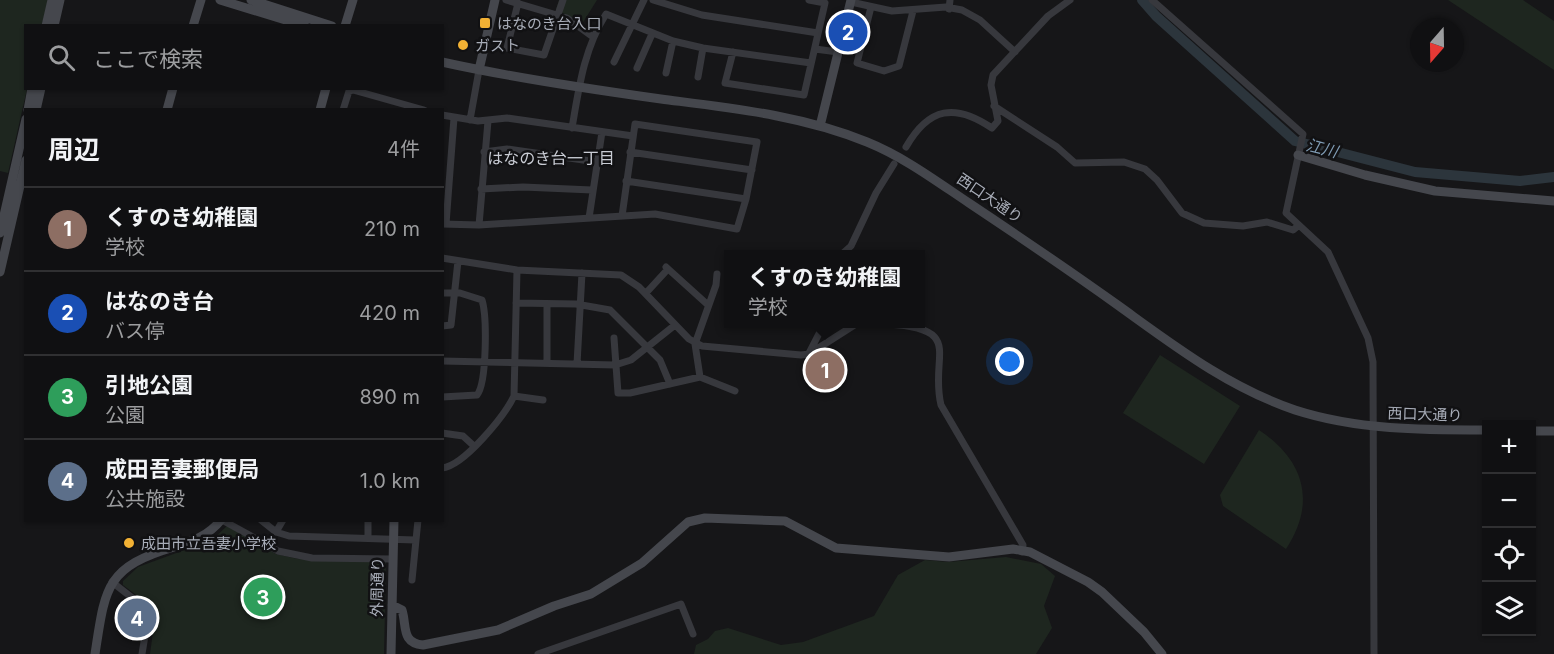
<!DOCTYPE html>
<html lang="ja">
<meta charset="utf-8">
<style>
:root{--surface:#101012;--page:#19191b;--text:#f1f3f6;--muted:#9c9d9f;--line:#303032;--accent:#7c3aed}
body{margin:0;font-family:Inter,"Noto Sans JP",sans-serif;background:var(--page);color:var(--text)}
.controls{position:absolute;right:18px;bottom:18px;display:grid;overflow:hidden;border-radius:0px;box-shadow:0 2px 4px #0004}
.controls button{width:54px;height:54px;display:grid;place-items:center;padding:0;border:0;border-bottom:2px solid var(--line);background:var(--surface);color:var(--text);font:30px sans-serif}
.compass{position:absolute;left:1410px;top:18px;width:54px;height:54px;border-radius:50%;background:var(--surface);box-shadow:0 2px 4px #0004;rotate:200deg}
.you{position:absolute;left:1010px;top:362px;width:21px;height:21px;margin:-15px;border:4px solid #fff;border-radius:50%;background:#1a73e8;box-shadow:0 0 0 9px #1a73e833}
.badge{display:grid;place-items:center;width:39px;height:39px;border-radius:50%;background:var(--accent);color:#fff;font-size:20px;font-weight:700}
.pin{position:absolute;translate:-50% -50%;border:3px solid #fff;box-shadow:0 2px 6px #0006}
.popup{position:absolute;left:724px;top:250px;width:201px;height:78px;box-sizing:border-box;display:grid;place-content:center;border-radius:0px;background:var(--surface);filter:drop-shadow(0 2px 4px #0005);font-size:20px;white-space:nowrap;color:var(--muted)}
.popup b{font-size:22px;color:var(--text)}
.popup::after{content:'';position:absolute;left:50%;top:100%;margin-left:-12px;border:12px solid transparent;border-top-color:var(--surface)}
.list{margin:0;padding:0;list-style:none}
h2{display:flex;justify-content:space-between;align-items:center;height:78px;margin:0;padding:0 24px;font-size:26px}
h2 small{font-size:20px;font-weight:400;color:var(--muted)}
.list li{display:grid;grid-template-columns:39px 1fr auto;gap:18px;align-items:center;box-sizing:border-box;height:84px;padding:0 24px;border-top:2px solid var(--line)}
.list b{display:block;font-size:22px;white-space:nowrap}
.list p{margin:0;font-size:20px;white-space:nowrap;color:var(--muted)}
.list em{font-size:20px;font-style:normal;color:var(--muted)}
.icon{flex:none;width:33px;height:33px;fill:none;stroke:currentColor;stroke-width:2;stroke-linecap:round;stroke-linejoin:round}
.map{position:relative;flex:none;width:1554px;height:654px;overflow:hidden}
.search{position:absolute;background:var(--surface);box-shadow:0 2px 4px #0004;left:24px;top:24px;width:420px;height:66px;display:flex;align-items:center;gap:15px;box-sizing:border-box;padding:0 21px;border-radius:0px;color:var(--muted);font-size:22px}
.panel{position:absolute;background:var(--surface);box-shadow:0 2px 4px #0004;left:24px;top:108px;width:420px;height:414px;border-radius:0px}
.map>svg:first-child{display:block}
.green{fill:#1e261f}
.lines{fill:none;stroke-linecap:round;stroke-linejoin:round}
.river{stroke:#2c353c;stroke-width:10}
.street{stroke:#37383d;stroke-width:7}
.secondary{stroke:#45474d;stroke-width:9}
.poi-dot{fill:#f2b134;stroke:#111113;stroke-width:2}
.labels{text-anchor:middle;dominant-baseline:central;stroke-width:5;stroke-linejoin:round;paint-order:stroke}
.poi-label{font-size:15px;fill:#a8adb8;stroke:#111113;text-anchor:start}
.street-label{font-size:15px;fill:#a8adb8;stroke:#111113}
.water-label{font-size:16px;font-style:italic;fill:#7f9bb3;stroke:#111113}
.neighbourhood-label{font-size:16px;fill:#c9ccd4;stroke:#111113}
</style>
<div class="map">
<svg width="1554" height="654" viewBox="0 0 1554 654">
<rect width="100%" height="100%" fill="#161618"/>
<path class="green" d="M0,0h48l-6,25 -16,1 1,63 -19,84 -8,-2z
M559,0h38l-15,24 -26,-15z
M1448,0h75l31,21v49z
M1160,355l80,51 -36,58 -81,-51z
M1259,430c45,30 58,72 27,119l-63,-43 -3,-11z
M227,526l49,28 22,5 88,2 -2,93h-234l6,-44 -33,-25v-4l15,-14 74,-27z
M1006,557l35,7 14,12 -11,30 8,22 -16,26h-342l2,-9 12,-6 7,-8 13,-3 53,17 22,-3 71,-26 24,-41 27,-15 23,2z"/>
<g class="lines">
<path class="river" d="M1142,0l14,16 139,125 120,31 105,9 34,-4"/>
<path class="street" d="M506,0l61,18 26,19
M653,0l49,15 116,18
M1152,0l151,134 -17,79 42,39 40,86 5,24 1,292
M851,2l41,9 54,-4 16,3 18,10 35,32
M518,3l-11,45 37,7 19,-55
M871,7l-14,56 27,8 15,-5 14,-55
M949,9l1,-9
M815,49l23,3
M733,52l-8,31 79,12 21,-92 -16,-3
M614,62l30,-62
M637,68l15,-34
M666,73l7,-32
M698,77l5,-29
M994,106l63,41 18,16 49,-1 21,7 12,11 25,33 22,10 39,3 24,-4 26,8 5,-4
M343,110l6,-19 4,-1 71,20
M442,115l36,6 29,-3 126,18
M470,120l9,-50
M572,128c7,-41 12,-79 34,-114l67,27 30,7 108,15
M906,147c23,-40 49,-44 86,-19l6,-7 -7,-36 2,-10 55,-59 22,-16
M484,152l23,-3 90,13
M630,152l122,18
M626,181l120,18
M481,189l42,-2 69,3
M589,218l13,-86
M442,224l37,1 176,-11 82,15 9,-30 11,-57 -122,-18 -13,92
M446,224l8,-106
M479,225l9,-104
M842,254l9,-8 25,-53 18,-29
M442,258l75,12 104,5 18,12 50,52 13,7 99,9 8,-1 47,-30
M666,267l42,38
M442,293h18l22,7c5,16 5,83 -5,95l-35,2
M646,293l22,-24
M516,303l60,1 34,6 50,50 10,24
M547,304v59
M888,324c78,5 41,31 53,81l82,140 -1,7
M442,326l9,-1 7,-64
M614,338l4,55h12l70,-16 35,14
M809,353l15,-29
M442,361l173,4 16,-5 44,-35
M577,364l5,-91
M700,377l-5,-33 21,-59 1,-11
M514,396l29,4
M442,433l21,3 11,10
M442,468c22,-2 63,-53 72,-72l3,-126
M222,520l56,31 34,7 81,1
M261,520l15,12 13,4 126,4
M276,532l7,-12
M368,537v-17
M412,580l6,-60
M112,582l37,29 -7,43
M538,654l143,-50 12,30"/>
<path class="secondary" d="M220,0l85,26
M251,0l81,26
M46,26l6,-26
M54,26l6,-26
M193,26l8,-26
M345,26l8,-26
M442,62c72,16 147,27 219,37 70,9 140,16 206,43 37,15 69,39 102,61 51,34 101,68 150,103 57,41 109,81 176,104 62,20 127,20 191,20
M479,70l16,-70
M28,110l4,-22
M36,110l5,-22
M167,110l6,-22
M320,110l6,-22
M820,126l31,-126
M1298,155l67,20 70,16 119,10
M0,233l26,-114
M0,272l26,-112
M1532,431h22
M392,605l10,5c5,16 -1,33 21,35l75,-15 56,-24 37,-12 51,-31 46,-41 17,-4 80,3 51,27 113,9 64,-8 17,3 58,30 14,10 42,40 18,22
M95,654c10,-65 10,-87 79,-107 19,-6 34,-11 47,-27
M391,654l3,-134"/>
</g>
<g class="poi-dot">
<rect x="479" y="17" width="12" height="12" rx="3"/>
<circle cx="463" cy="45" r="6"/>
<circle cx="129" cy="543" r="6"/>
</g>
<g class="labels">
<g class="poi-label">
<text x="497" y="23">はなのき台入口</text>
<text x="475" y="45">ガスト</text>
<text x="141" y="543">成田市立吾妻小学校</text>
</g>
<g class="street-label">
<text transform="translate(990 198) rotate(34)">西口大通り</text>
<text transform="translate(1425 414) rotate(2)">西口大通り</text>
<text transform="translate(377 587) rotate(-89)">外周通り</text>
</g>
<g class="water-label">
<text transform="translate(1322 148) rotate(14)">江川</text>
</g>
<g class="neighbourhood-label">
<text x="551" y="158">はなのき台一丁目</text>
</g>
</g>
</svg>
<div class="controls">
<button>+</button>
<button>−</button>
<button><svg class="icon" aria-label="locate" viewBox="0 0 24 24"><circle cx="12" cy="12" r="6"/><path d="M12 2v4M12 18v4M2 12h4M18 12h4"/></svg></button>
<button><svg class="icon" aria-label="layers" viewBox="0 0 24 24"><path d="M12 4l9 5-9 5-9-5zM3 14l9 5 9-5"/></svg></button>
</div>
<svg class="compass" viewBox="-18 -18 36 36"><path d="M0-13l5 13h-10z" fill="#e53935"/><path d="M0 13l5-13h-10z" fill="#9c9d9f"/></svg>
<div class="you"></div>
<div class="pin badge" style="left:825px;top:370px;background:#8d6e63">1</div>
<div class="popup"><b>くすのき幼稚園</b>学校</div>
<div class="pin badge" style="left:848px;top:32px;background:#1a4fb4">2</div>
<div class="pin badge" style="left:263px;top:597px;background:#2e9e5b">3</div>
<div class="pin badge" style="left:137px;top:618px;background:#5c6f8a">4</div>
<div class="search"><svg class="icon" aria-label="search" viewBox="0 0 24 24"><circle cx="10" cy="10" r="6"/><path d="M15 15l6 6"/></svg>ここで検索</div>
<section class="panel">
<h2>周辺<small>4件</small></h2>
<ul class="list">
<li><span class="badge" style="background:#8d6e63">1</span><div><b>くすのき幼稚園</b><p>学校</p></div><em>210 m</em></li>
<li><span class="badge" style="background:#1a4fb4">2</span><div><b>はなのき台</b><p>バス停</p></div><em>420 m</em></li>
<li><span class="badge" style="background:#2e9e5b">3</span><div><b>引地公園</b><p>公園</p></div><em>890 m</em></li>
<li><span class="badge" style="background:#5c6f8a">4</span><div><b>成田吾妻郵便局</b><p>公共施設</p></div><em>1.0 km</em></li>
</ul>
</section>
</div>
